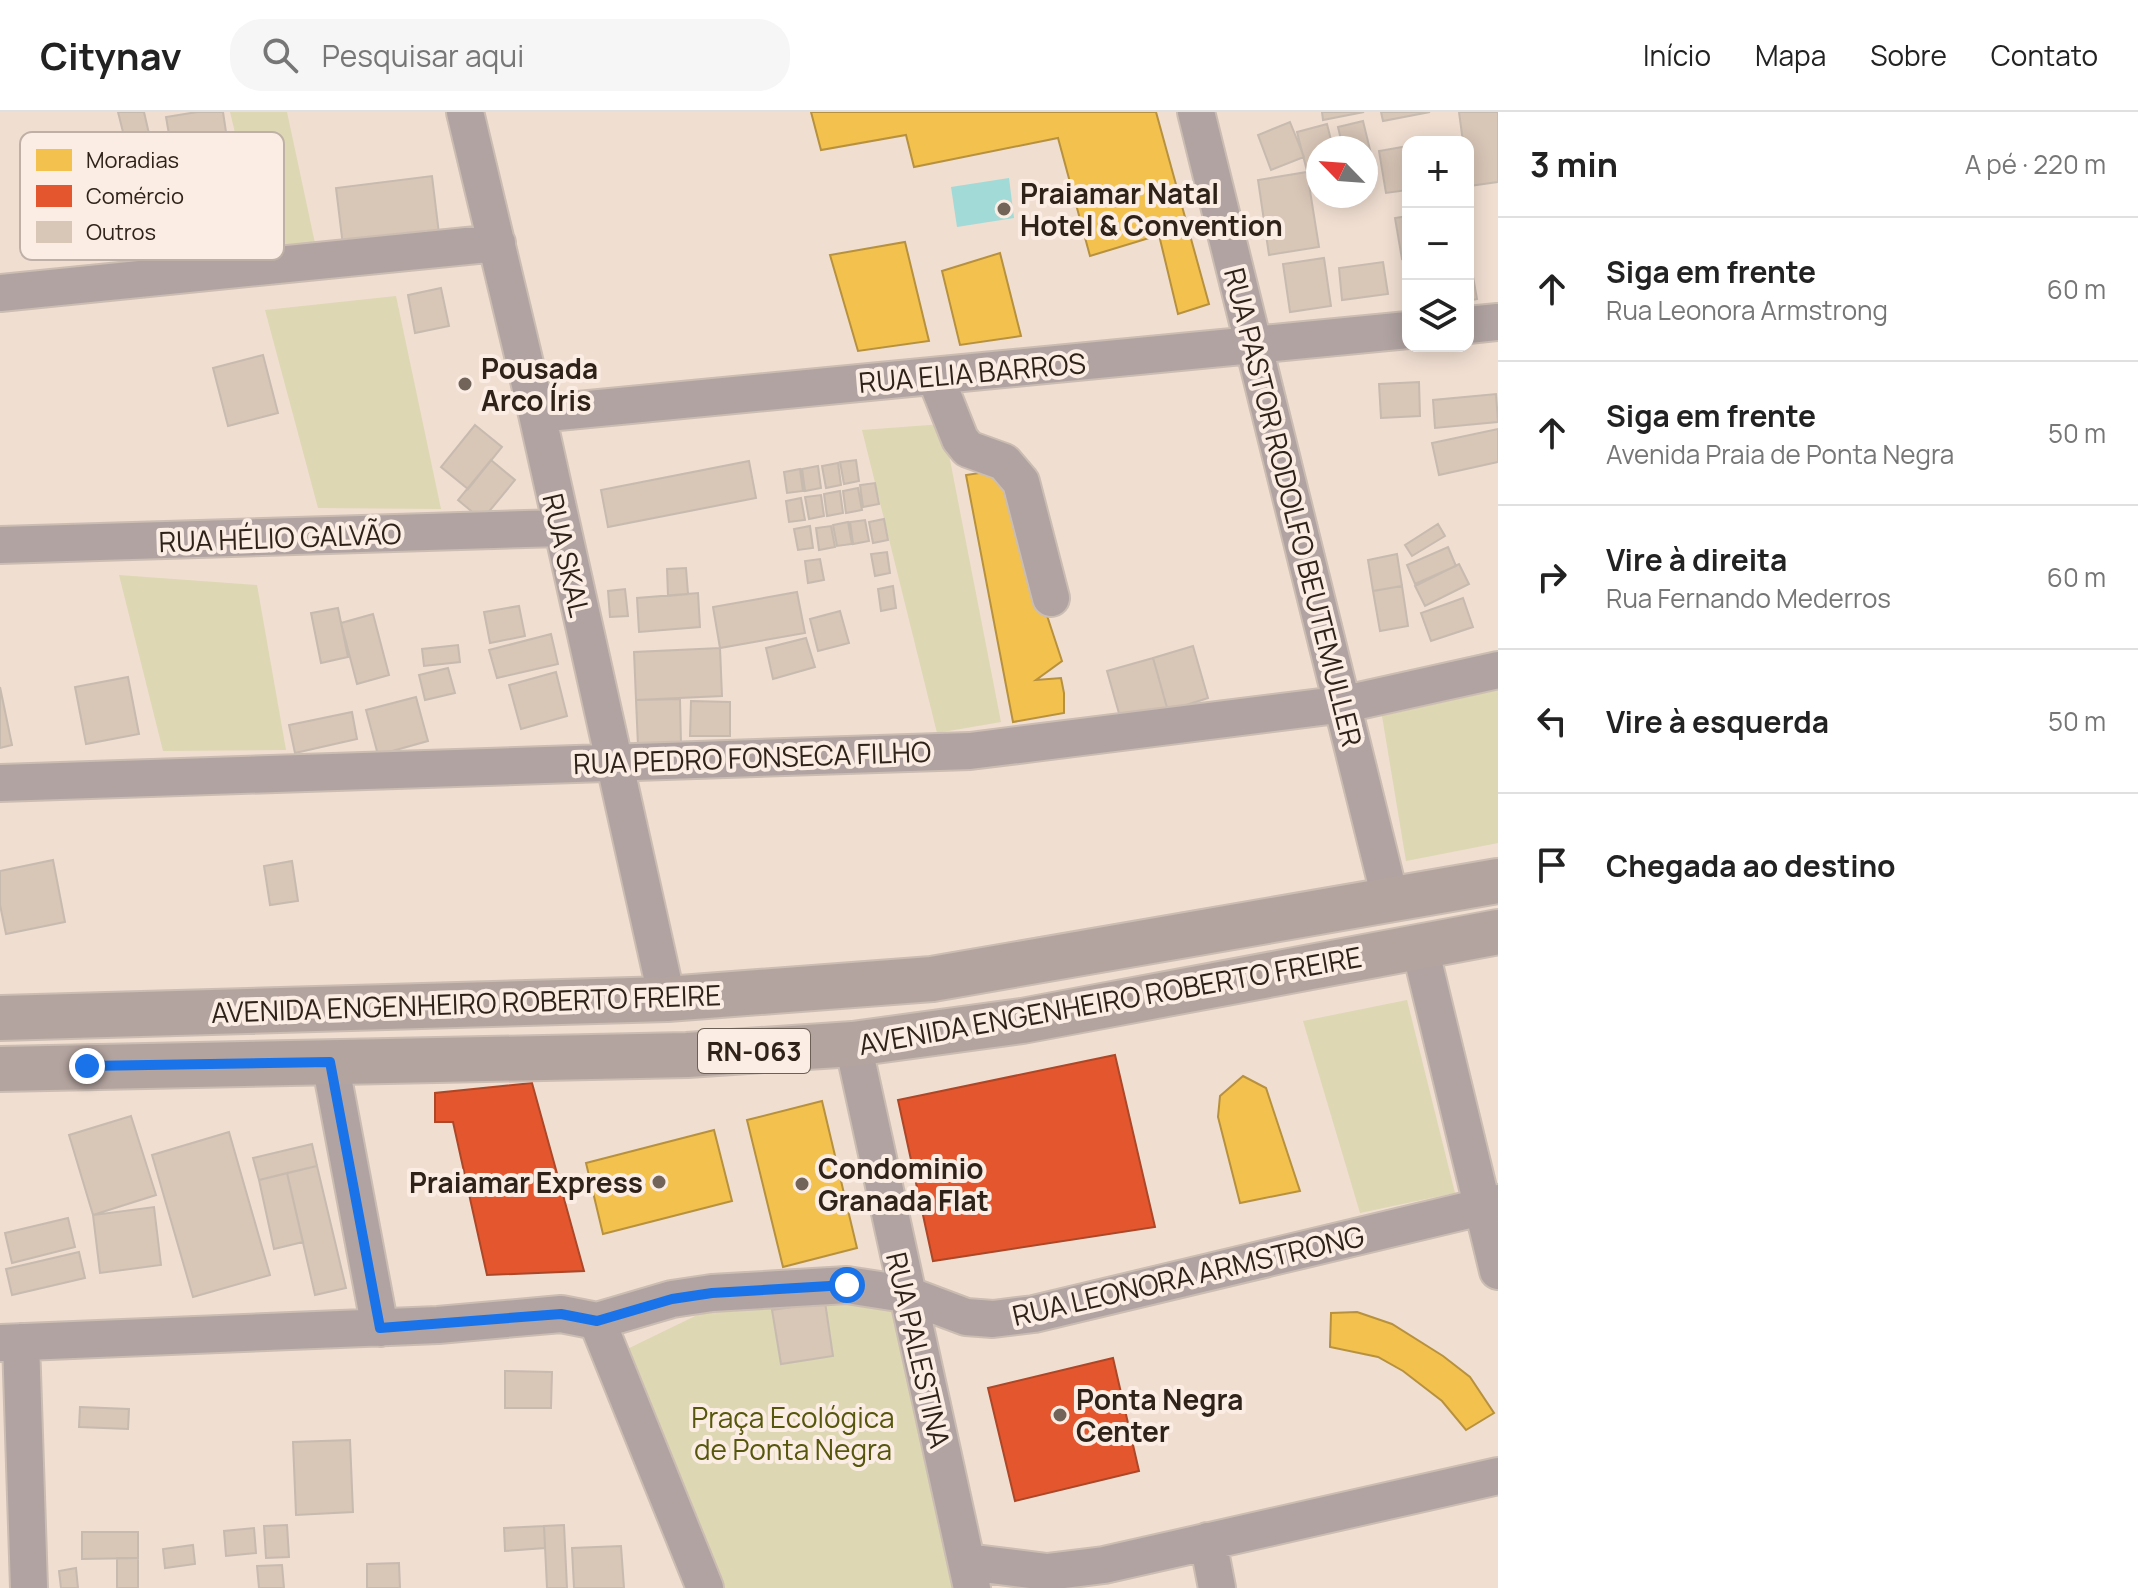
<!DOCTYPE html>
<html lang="pt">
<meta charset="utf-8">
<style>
:root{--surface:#fff;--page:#f6f6f6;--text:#222;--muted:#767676;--line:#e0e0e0}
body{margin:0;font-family:Manrope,sans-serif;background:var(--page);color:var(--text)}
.controls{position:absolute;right:24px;top:24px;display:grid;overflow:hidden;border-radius:16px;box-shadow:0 4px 20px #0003}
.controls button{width:72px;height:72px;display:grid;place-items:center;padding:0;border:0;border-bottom:2px solid var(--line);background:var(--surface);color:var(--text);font:40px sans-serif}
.compass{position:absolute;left:1306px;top:24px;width:72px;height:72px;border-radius:50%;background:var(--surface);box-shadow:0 4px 20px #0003;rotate:295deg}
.stop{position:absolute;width:24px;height:24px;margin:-18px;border:6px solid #1a73e8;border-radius:50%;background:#fff}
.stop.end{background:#1a73e8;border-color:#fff;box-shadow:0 2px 8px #0008}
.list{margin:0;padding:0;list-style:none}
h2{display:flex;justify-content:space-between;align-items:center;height:104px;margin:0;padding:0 32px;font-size:34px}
h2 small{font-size:26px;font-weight:400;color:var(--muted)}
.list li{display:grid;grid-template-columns:52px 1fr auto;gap:24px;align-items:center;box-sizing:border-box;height:144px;padding:0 32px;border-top:2px solid var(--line)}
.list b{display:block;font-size:30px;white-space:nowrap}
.list p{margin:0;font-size:26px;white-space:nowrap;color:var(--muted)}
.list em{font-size:26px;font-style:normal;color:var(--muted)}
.icon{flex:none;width:44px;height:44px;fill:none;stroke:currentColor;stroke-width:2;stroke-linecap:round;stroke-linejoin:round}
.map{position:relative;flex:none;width:1498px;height:1476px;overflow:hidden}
header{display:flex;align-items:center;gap:48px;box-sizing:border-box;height:112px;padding:0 40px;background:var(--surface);border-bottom:2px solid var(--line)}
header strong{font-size:38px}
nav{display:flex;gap:44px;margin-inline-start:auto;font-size:28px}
.search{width:560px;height:72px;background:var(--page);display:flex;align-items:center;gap:20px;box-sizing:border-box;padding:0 28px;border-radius:32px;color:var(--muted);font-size:30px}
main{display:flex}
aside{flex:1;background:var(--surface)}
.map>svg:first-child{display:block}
.green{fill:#ddd7b3}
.water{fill:#a2dad7}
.homes{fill:#f2c14e;stroke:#b7913e;stroke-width:2}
.shops{fill:#e4572e;stroke:#ad4728;stroke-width:2}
.building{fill:#d8c6b7;stroke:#c7baaf;stroke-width:2}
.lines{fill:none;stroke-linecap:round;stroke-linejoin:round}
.minor-casing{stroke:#cbbdb2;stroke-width:40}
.major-casing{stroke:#cbbdb2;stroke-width:48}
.minor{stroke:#b0a3a1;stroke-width:36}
.major{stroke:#b4a49f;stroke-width:44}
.route{stroke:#1a73e8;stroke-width:10}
.poi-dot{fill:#726459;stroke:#fbede4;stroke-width:3}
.labels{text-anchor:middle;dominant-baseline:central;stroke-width:8;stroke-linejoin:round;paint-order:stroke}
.shield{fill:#fbede4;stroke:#6c5f56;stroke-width:2}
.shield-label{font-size:26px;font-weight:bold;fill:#2e2219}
.poi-label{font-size:28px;font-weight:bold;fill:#2e2219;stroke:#fbede4;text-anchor:start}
.street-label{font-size:28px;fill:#2e2219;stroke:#fbede4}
.park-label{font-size:28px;fill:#56570c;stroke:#fbede4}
.key{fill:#fbede4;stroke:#beb0a7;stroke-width:2}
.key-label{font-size:22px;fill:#2e2219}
</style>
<header>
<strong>Citynav</strong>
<div class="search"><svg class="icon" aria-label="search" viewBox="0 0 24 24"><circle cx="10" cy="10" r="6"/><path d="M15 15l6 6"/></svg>Pesquisar aqui</div>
<nav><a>Início</a><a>Mapa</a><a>Sobre</a><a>Contato</a></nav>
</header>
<main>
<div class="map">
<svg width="1498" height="1476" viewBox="0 0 1498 1476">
<rect width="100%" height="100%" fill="#f0ded1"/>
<path class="green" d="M230,0h57l29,136 -52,5z
M396,184l45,213 -123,-1 -53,-198z
M943,312l58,298 -64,11 -75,-303z
M119,463l138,10 29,165 -123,1z
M1498,578v153l-92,18 -24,-145z
M1407,888l48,193 -95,20 -57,-192z
M890,1186l75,290h-242l-104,-235 105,-51z"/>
<path class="water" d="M1009,66l5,40 -57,9 -6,-40z"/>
<path class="homes" d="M811,0h345l53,192 -31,10 -19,-79 -69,21 -32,-118 -144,29 -8,-32 -85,15z
M905,130l24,99 -71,10 -28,-96z
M1000,141l21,83 -61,9 -18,-74z
M999,358l63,191 -26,19 25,-2 3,15v20l-51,9 -47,-247z
M1243,964l23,12 34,103 -60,12 -22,-86 2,-21z
M822,989l35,147 -74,19 -36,-147z
M714,1018l18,71 -129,33 -17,-71z
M1357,1200l35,12 51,32 27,21 24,36 -28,17 -24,-29 -39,-30 -25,-14 -48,-10 1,-34z"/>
<path class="shops" d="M1115,943l40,172 -222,34 -35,-161z
M532,971l52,188 -97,4 -34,-153h-18v-29z
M1113,1246l26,113 -124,30 -27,-113z"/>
<path class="building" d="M118,0h26l6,26 -24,6z
M197,0h26l3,20 -56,8 -4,-23z
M1322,0h42l-41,8z
M1381,0h49l-47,9z
M1459,0h39v70l-29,4 -1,-44h-5z
M1363,9l10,41 -7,2v-16h-23l-5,-21z
M1290,10l14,35 -33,13 -13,-35z
M1327,12l6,24h-15v20l-11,3 -10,-39z
M1408,34v44l-22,3 -7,-42z
M1307,60l12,75 -50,8 -11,-75z
M432,64l7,58 -96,12 -7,-58z
M1408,104v42l-6,1 -7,-41z
M1468,136l9,51 -9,2z
M1324,146l7,48 -41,6 -7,-48z
M1383,150l5,32 -46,6 -3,-32z
M441,176l8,38 -34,7 -7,-38z
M263,243l15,58 -50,13 -15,-58z
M1419,270l1,34 -39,2 -2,-34z
M1496,282l2,28 -63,6 -2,-28z
M475,313l27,22 -34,42 -27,-22z
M1498,317v33l-59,13 -7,-32z
M491,348l24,20 -33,40 -24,-20z
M856,348l3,21 -15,3 -4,-22z
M749,349l7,37 -148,29 -7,-37z
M838,351l3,22 -15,3 -4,-22z
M818,354l3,22 -16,3 -3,-22z
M800,357l3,22 -16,2 -3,-21z
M875,371l4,21 -16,3 -3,-22z
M858,376l4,22 -16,3 -3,-22z
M840,379l3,22 -16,3 -3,-22z
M821,383l3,21 -15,3 -4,-22z
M801,386l4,22 -16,2 -3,-21z
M884,407l4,21 -15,3 -4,-21z
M865,408l4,21 -16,3 -3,-22z
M848,410l4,22 -15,2 -4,-21z
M1438,412l7,12 -33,20 -7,-11z
M810,414l3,22 -15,2 -4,-21z
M831,414l4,21 -16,3 -3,-22z
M1448,435l8,19 -41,18 -8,-19z
M887,440l3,21 -15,3 -4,-22z
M1397,442l5,32 -29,5 -5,-31z
M820,447l4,21 -16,3 -3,-22z
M1459,452l10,20 -44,22 -10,-20z
M686,456l2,26 -20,2 -1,-27z
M893,474l3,22 -15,3 -3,-22z
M1402,474l6,40 -28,5 -7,-40z
M625,477l3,27 -18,1 -2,-26z
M797,480l8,41 -85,15 -7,-41z
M698,481l2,34 -61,5 -2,-34z
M1463,486l10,29 -42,14 -10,-28z
M519,494l6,30 -35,7 -6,-31z
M338,496l10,49 -27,6 -10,-50z
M840,499l9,32 -31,8 -8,-32z
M373,502l16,61 -32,9 -16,-61z
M551,522l7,30 -61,14 -8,-28z
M806,526l9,29 -42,12 -7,-31z
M458,533l2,17 -36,4 -2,-17z
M1193,534l15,52 -40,13 -15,-53z
M720,536l2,48 -86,4 -2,-48z
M1153,546l15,53 -46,13 -15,-53z
M448,556l7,25 -30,7 -6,-25z
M556,560l11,44 -46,13 -12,-44z
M128,565l11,57 -53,10 -11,-57z
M0,575l12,58 -12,3z
M416,585l12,44 -50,14 -12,-45z
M680,587l1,45 -43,2 -2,-46z
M691,589l39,1v34h-40z
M352,600l5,27 -62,14 -6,-28z
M53,748l12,62 -59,12 -6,-29v-34z
M292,749l6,40 -28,4 -6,-39z
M131,1004l25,79 -63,20 -24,-80z
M229,1020l41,143 -77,22 -41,-142z
M312,1032l5,22 -58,14 -6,-22z
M317,1054l29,122 -31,7 -28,-122z
M287,1061l16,69 -29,7 -15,-69z
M154,1095l7,58 -61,8 -7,-58z
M68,1106l7,29 -63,16 -7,-30z
M79,1140l6,26 -73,17 -6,-26z
M825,1190l8,54 -52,8 -9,-54z
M505,1259l47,1 -1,36h-46z
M80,1295l49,2 -1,20 -49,-2z
M350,1328l3,72 -57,3 -3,-73z
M287,1413l2,32 -23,1 -2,-32z
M564,1413l3,63h-20l-3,-62z
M544,1414l1,22 -40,3 -1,-23z
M254,1416l2,25 -30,3 -2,-25z
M82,1420h56v26l-56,1z
M193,1433l2,19 -30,4 -2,-19z
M621,1434l3,42h-50l-2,-40z
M117,1446h21v30h-21z
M399,1451l1,25h-33v-24z
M282,1453l2,23h-25l-2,-22z
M76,1456l2,20h-17l-2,-17z"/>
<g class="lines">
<g class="minor-casing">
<path id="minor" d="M465,0l72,302 130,585
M1196,0l195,790
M0,181l497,-50
M1468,213l30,-3
M935,264l25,63 8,10 36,13 17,20 30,116
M537,302l871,-84
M0,433l560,-17
M0,671l970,-32 375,-47 153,-34
M1420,836l78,323
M853,932l119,544
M330,950l50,266
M597,1209l75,-22 40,-6 135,-8 58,9 61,23 27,2 41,-5 464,-111
M597,1209l108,267
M21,1230l8,246
M0,1231l438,-18 123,-11 36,7
M1208,1429l9,47
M967,1450l80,10 57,-7 394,-89"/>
</g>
<g class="major-casing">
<path id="major" d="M0,906l667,-19 265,-20 566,-98
M0,957l687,-14 166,-11 169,-23 476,-89"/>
</g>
<use href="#minor" class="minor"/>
<use href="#major" class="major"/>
</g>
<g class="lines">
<path class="route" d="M87,954l243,-4 50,266 181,-14 36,7 75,-22 40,-6 135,-8"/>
</g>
<g class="poi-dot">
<circle cx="1004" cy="97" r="8"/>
<circle cx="465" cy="272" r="8"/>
<circle cx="659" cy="1070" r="8"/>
<circle cx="802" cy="1072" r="8"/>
<circle cx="1060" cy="1303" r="8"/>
</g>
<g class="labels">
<rect class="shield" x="698" y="917" width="112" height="44" rx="6"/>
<g class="shield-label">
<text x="754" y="939">RN-063</text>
</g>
<g class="poi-label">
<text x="1020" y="81">Praiamar Natal<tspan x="1020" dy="32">Hotel &amp; Convention</tspan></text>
<text x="481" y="256">Pousada<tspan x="481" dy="32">Arco Íris</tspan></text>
<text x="818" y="1056">Condominio<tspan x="818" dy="32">Granada Flat</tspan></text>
<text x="643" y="1070" text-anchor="end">Praiamar Express</text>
<text x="1076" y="1287">Ponta Negra<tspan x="1076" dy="32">Center</tspan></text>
</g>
<g class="street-label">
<text transform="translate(972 260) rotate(-5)">RUA ELIA BARROS</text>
<text transform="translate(1294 395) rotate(76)">RUA PASTOR RODOLFO BEUTEMULLER</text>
<text transform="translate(280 425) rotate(-2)">RUA HÉLIO GALVÃO</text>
<text transform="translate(567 443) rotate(77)">RUA SKAL</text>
<text transform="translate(752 645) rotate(-2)">RUA PEDRO FONSECA FILHO</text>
<text transform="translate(1110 888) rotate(-10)">AVENIDA ENGENHEIRO ROBERTO FREIRE</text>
<text transform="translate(466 891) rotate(-2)">AVENIDA ENGENHEIRO ROBERTO FREIRE</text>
<text transform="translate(1188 1163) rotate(-13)">RUA LEONORA ARMSTRONG</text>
<text transform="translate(919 1238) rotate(77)">RUA PALESTINA</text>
</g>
<g class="park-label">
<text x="793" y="1305">Praça Ecológica<tspan x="793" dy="32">de Ponta Negra</tspan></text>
</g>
</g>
<rect x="20" y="20" width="264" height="128" rx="12" class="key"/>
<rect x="36" y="37" width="36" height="22" fill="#f2c14e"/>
<rect x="36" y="73" width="36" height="22" fill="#e4572e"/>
<rect x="36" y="109" width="36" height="22" fill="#d8c6b7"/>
<g class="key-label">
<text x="86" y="56">Moradias</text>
<text x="86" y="92">Comércio</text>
<text x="86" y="128">Outros</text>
</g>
</svg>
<div class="controls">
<button>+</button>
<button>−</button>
<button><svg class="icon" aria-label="layers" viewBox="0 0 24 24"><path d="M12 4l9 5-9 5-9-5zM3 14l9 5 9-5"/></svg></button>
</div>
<svg class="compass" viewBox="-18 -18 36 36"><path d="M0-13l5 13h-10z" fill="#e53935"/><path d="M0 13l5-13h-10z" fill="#767676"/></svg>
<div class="stop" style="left:847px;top:1173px"></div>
<div class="stop end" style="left:87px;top:954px"></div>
</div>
<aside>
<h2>3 min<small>A pé · 220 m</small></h2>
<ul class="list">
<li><svg class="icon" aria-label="ahead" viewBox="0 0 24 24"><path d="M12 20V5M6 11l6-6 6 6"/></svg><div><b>Siga em frente</b><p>Rua Leonora Armstrong</p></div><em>60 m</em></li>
<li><svg class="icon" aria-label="ahead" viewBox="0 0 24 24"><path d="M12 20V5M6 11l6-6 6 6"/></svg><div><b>Siga em frente</b><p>Avenida Praia de Ponta Negra</p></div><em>50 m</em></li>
<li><svg class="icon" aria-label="right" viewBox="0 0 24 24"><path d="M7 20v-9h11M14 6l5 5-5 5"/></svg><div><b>Vire à direita</b><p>Rua Fernando Mederros</p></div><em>60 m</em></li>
<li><svg class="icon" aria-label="left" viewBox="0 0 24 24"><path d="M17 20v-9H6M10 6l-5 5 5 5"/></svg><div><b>Vire à esquerda</b></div><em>50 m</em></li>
<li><svg class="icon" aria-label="arrive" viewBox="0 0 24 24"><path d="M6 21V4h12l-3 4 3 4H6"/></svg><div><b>Chegada ao destino</b></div></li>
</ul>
</aside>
</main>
